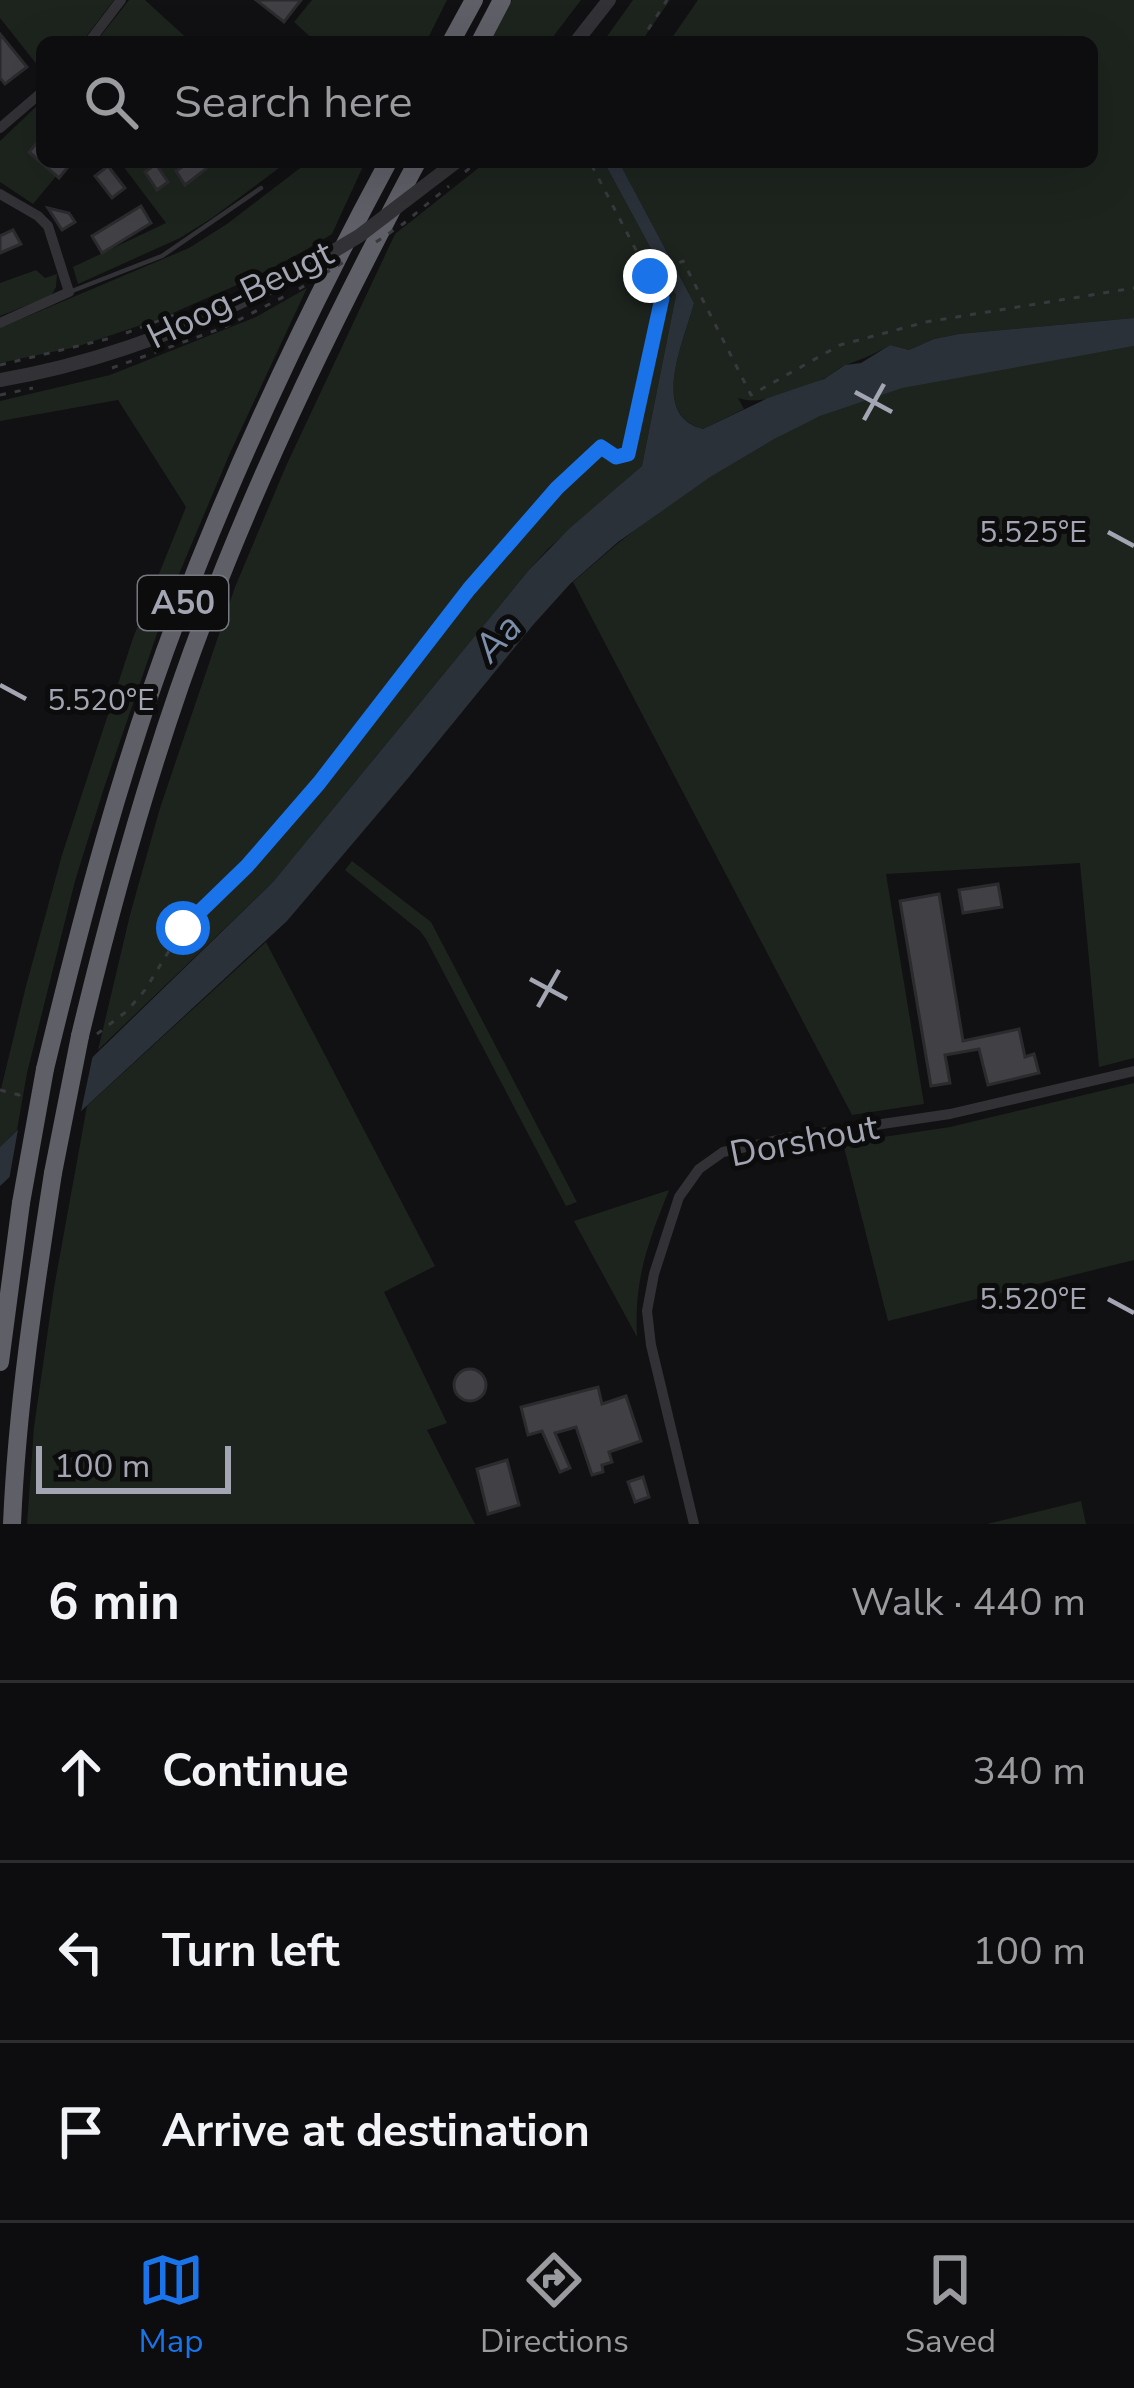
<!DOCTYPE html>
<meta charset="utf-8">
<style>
:root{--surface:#0d0c0e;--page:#161517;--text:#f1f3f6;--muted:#9a9b9e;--line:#2d2c2e;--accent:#1a73e8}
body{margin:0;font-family:"Nunito Sans",sans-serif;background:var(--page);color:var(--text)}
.scale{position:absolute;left:36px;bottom:30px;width:195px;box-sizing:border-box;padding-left:12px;border:6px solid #a3a6b2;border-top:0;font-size:33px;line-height:42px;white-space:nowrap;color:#a3a6b2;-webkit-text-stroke:9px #0c0c0d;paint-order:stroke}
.stop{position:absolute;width:36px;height:36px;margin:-27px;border:9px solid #1a73e8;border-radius:50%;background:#fff}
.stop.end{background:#1a73e8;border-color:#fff;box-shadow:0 3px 12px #0008}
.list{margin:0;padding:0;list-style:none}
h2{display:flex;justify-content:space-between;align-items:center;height:156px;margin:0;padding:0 48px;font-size:51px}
h2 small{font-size:39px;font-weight:400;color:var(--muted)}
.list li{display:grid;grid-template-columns:78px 1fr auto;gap:36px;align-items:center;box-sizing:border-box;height:180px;padding:0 48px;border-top:3px solid var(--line)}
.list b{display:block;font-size:45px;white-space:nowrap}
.list em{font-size:39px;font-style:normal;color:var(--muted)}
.icon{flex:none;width:66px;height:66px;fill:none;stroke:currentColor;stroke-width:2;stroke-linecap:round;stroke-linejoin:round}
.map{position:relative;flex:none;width:1134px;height:1524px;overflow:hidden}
.search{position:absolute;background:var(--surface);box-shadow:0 12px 48px #0002;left:36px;right:36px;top:36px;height:132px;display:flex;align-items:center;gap:30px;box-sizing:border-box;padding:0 42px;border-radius:18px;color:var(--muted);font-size:45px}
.sheet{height:696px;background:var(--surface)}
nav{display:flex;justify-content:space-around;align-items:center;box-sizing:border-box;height:168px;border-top:3px solid var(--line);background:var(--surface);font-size:33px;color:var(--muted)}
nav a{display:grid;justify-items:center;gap:6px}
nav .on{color:var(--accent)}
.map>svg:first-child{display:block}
.green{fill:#1d241e}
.water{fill:#2b3139}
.pier{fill:#111012}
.building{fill:#404045;stroke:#2b2b2e;stroke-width:3}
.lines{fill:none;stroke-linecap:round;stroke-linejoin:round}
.path{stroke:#38393d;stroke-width:3;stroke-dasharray:6 9;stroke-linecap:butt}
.service{stroke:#323236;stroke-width:4.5}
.minor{stroke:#323236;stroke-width:10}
.tertiary{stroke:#323236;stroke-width:14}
.motorway{stroke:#5e5f67;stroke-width:18}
.path-bridge{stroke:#38393d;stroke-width:3;stroke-dasharray:6 9;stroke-linecap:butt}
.tertiary-bridge{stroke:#323236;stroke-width:14}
.motorway-bridge{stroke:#5e5f67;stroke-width:18}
.route{stroke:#1a73e8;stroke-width:15}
.ticks{fill:none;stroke:#a3a6b2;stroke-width:4.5}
.labels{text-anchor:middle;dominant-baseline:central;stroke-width:10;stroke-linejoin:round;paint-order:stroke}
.shield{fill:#0c0c0d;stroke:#767880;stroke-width:3}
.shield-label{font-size:33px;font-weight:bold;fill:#a3a6b2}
.street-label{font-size:36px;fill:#a3a6b2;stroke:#0c0c0d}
.water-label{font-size:39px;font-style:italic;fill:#7b8fab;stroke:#0c0c0d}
.ticks-label{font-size:30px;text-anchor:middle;fill:#a3a6b2;stroke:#0c0c0d;stroke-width:10;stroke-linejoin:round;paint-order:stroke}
</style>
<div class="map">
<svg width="1134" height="1524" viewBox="0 0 1134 1524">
<rect width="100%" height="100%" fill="#111012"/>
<path class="green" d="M0,0h114l-32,42h-40v29l-42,-53z
M129,0h16l46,42h-95z
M312,0h135l-21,42h-110l-22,-20z
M512,0h69l-32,42h-59z
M633,0h37l-29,42h-38z
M698,0h436v318l-175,16 -25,5 -25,11 -19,-5c-15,9 -28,14 -44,20 -8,3 -16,11 -25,15 -22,9 -60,27 -83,18l6,11 -41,20c-55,-15 -18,-90 -9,-126l-75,-141h473v-120h-423z
M42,101v61h26l-35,42 -33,-22v-41z
M120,162h167l-75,56 -32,20 -102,46 -5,-17 93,-44z
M308,162h57l-33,72 -28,17 -51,27 -94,41 -83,28 -76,16v-35l189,-80 38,-24z
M486,162h118l72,133 -34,171 -94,83 -19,21 -256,312 -175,168 32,-135 30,-107 75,-221 51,-121 109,-232z
M36,270l9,8 12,-4 -1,13 -5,9 -51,20v-33z
M307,288l-77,165 -59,140 -67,195 -29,93 -48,192 -10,57 -17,17v-54l26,-107 36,-131 71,-217 53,-131 -68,-107 -118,21v-20l110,-26 146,-58z
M1134,346v712l-35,9 -19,-204 -194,11 38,230 -72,11 -279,-533c94,-84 204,-161 327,-194 76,-20 156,-28 234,-42z
M352,861l79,61 146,280 -11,4 -140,-267 -6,-8 -75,-61z
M266,942l169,324 -51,26 63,131 -20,7 48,94h-448l7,-97 20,-139 33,-182z
M1134,1083v177l-246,61 -45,-178 107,-16z
M669,1190c-21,53 -35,88 -32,147l-63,-116z
M1081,1501l5,23h-99z"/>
<path class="water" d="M604,162h15l75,141c-9,36 -46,112 9,126l65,-31 56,-19 21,-14 16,-2 29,-18 19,5 25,-11 25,-5 175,-16v28l-232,42 -82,28 -46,23 -64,38 -92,65 -48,42 -37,41 -124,152 -122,144 -287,265v-39l273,-265 256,-312 40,-41 73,-63 34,-171z"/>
<path class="pier" d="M95,1045l-16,76 -71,65 12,-68z"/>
<path class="building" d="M256,0h45l-17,22z
M0,34l27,33 -22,17 -5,-6z
M42,137v25h30l-13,16 -30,-26z
M189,162h12l5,7 -21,16 -9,-14z
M156,164l12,18 -11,8 -12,-18z
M108,166l17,22 -13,10 -17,-22z
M141,206l10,17 -49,30 -10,-17z
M48,208l21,5 6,9 -13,8z
M13,230l8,14 -21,9v-17z
M998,884l4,23 -39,6 -4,-23z
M939,894l24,147 56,-12 6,28 9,-3 5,19 -51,12 -9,-36 -34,6 5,28 -19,3 -31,-185z
M454 1385a16 16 0 1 1 32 0a16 16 0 1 1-32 0Z
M598,1387l4,17 24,-8 15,45 -32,11 3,10 -10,3 1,7 -11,3 -16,-48 -21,6 15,35 -10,4 -18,-41 -14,4 -7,-28z
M507,1460l12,45 -31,9 -11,-45z
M643,1477l6,20 -14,5 -7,-20z"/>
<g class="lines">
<path class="path" d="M640,42l27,-42
M652,275l31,-14 68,134 89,-50 86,-23 208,-34
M126,333l53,-20
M0,365l111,-27
M112,368l113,-41 66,-34
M0,395l33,-7
M97,1034l30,-23 18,-21 38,-62 64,-63 71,-82 151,-194 88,-102 44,-40 15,10 12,-3 33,-156 -71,-136
M0,1090l19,5 4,-3"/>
<path class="service" d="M72,291l90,-35 99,-68"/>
<path class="minor" d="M89,42l32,-42
M0,128l42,-36
M0,194l38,22 10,10 21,66 -69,31
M694,1524l-43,-179 -4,-34 7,-37 25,-77 20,-28 24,-17 64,-14 163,-24 184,-43"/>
<path class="tertiary" d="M576,42l33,-42
M0,380c101,-17 194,-53 285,-100"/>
<path class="motorway" d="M451,42l23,-42
M480,42l22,-42
M80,1036c34,-142 73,-283 125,-419 59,-156 134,-308 212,-455
M45,1069c37,-153 77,-306 133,-453 59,-156 131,-307 210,-454
M0,1362l21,-159
M12,1524c5,-118 23,-235 41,-351"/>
<path class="path-bridge" d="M465,172l12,-10
M376,242l27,-18 46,-38
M299,289l48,-29"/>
<path class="tertiary-bridge" d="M285,280l74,-44 97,-74"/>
<path class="motorway-bridge" d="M53,1173l27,-137
M21,1203l24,-134"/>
</g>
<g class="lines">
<path class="route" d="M183,928l64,-62 72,-83 150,-194 88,-101 44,-41 15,10 12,-3 34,-156 -12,-22"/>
</g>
<path class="ticks" d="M855,392l37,20M864,420l20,-36M1108,532l26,14M0,685l26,14M530,979l37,20M538,1007l21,-37M1108,1299l26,14"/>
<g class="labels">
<rect class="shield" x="138" y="576" width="90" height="54" rx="9"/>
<g class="shield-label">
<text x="183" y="603">A50</text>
</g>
<g class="street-label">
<text transform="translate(240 295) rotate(-26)">Hoog-Beugt</text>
<text transform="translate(804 1141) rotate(-11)">Dorshout</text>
</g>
<g class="water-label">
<text transform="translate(498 638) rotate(-48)">Aa</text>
</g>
</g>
<g class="ticks-label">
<text x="1033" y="542">5.525°E</text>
<text x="101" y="710">5.520°E</text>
<text x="1033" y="1309">5.520°E</text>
</g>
</svg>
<div class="scale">100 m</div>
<div class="stop" style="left:183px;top:928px"></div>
<div class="stop end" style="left:650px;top:276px"></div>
<div class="search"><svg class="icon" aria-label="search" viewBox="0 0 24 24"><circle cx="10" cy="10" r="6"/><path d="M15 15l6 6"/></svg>Search here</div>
</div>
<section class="sheet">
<h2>6 min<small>Walk · 440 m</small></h2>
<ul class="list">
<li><svg class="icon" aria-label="ahead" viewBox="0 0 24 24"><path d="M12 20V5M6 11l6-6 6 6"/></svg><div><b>Continue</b></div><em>340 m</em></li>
<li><svg class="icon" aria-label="left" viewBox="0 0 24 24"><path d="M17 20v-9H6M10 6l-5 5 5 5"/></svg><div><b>Turn left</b></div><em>100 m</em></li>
<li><svg class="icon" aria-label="arrive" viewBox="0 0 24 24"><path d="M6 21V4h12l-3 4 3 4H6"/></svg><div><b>Arrive at destination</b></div></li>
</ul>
</section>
<nav>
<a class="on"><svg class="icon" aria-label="map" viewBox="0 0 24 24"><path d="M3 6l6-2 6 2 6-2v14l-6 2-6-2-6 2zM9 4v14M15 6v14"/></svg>Map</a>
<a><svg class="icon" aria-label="directions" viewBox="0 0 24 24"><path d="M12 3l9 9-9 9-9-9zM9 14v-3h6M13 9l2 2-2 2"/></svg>Directions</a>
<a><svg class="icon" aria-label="saved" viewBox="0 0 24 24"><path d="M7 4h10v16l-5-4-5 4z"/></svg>Saved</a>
</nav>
